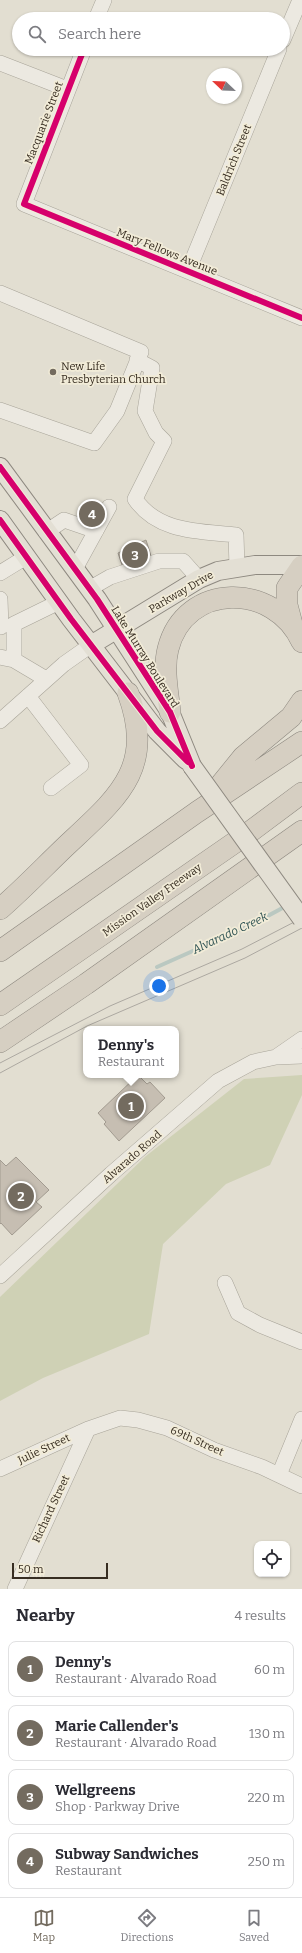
<!DOCTYPE html>
<meta charset="utf-8">
<style>
:root{--surface:#fff;--page:#f2f2f3;--text:#2b2b33;--muted:#7c7c81;--line:#e1e1e2;--accent:#736b5f}
body{margin:0;font-family:Bitter,serif;background:var(--page);color:var(--text)}
.controls{position:absolute;right:12px;bottom:12px;display:grid;overflow:hidden;border-radius:8px;box-shadow:0 1px 3px #0004}
.controls button{width:36px;height:36px;display:grid;place-items:center;padding:0;border:0;border-bottom:1px solid var(--line);background:var(--surface);color:var(--text);font:20px sans-serif}
.compass{position:absolute;left:206px;top:68px;width:36px;height:36px;border-radius:50%;background:var(--surface);box-shadow:0 1px 3px #0004;rotate:293deg}
.scale{position:absolute;left:12px;bottom:10px;width:96px;box-sizing:border-box;padding-left:4px;border:2px solid #372d21;border-top:0;font-size:11px;line-height:14px;white-space:nowrap;color:#372d21;-webkit-text-stroke:3px #f2ecd8;paint-order:stroke}
.you{position:absolute;left:159px;top:986px;width:14px;height:14px;margin:-10px;border:3px solid #fff;border-radius:50%;background:#1a73e8;box-shadow:0 0 0 6px #1a73e833}
.badge{display:grid;place-items:center;width:26px;height:26px;border-radius:50%;background:var(--accent);color:#fff;font-size:13px;font-weight:700}
.pin{position:absolute;translate:-50% -50%;border:2px solid #fff;box-shadow:0 1px 4px #0006}
.popup{position:absolute;left:83px;top:1026px;width:96px;height:52px;box-sizing:border-box;display:grid;place-content:center;border-radius:8px;background:var(--surface);filter:drop-shadow(0 1px 3px #0005);font-size:13px;white-space:nowrap;color:var(--muted)}
.popup b{font-size:15px;color:var(--text)}
.popup::after{content:'';position:absolute;left:50%;top:100%;margin-left:-8px;border:8px solid transparent;border-top-color:var(--surface)}
.list{margin:0;padding:0;list-style:none}
h2{display:flex;justify-content:space-between;align-items:center;height:52px;margin:0;padding:0 16px;font-size:17px}
h2 small{font-size:13px;font-weight:400;color:var(--muted)}
.list li{display:grid;grid-template-columns:26px 1fr auto;gap:12px;align-items:center;box-sizing:border-box;height:56px;margin:0 8px 8px;padding:0 8px;border:1px solid var(--line);border-radius:8px}
.list b{display:block;font-size:15px;white-space:nowrap}
.list p{margin:0;font-size:13px;white-space:nowrap;color:var(--muted)}
.list em{font-size:13px;font-style:normal;color:var(--muted)}
.icon{flex:none;width:22px;height:22px;fill:none;stroke:currentColor;stroke-width:2;stroke-linecap:round;stroke-linejoin:round}
.map{position:relative;flex:none;width:302px;height:1589px;overflow:hidden}
.search{position:absolute;background:var(--surface);box-shadow:0 1px 3px #0004;left:12px;right:12px;top:12px;height:44px;display:flex;align-items:center;gap:10px;box-sizing:border-box;padding:0 14px;border-radius:22px;color:var(--muted);font-size:15px}
.sheet{height:308px;background:var(--surface)}
nav{display:flex;justify-content:space-around;align-items:center;box-sizing:border-box;height:56px;border-top:1px solid var(--line);background:var(--surface);font-size:11px;color:var(--muted)}
nav a{display:grid;justify-items:center;gap:2px}
nav .on{color:var(--accent)}
.map>svg:first-child{display:block}
.green{fill:#cfd1b5}
.lines{fill:none;stroke-linecap:round;stroke-linejoin:round}
.stream{stroke:#bac8c1;stroke-width:4}
.building{fill:#c6beb2;stroke:#a29b90}
.minor-casing{stroke:#a8a499;stroke-width:16}
.major-casing{stroke:#8e8980;stroke-width:20}
.highway-casing{stroke:#8e8980;stroke-width:22}
.minor{stroke:#ece9e1;stroke-width:15}
.major{stroke:#e3dfd4;stroke-width:18}
.highway{stroke:#d6cfc2;stroke-width:21}
.tram{stroke:#aca8a1;stroke-width:1}
.major-bridge-casing{stroke:#8e8980;stroke-width:20;stroke-linecap:butt}
.major-bridge{stroke:#e3dfd4;stroke-width:18}
.cycleway-casing{stroke:#f2ecd8;stroke-width:8}
.cycleway{stroke:#d6006c;stroke-width:6}
.poi-dot{fill:#736b5f;stroke:#f2ecd8;stroke-width:1.5}
.labels{text-anchor:middle;dominant-baseline:central;stroke-width:3.5;stroke-linejoin:round;paint-order:stroke}
.street-label{font-size:11px;fill:#372d21;stroke:#f2ecd8}
.poi-label{font-size:11px;fill:#372d21;stroke:#f2ecd8;text-anchor:start}
.water-label{font-size:12px;font-style:italic;fill:#325555;stroke:#f2ecd8}
</style>
<div class="map">
<svg width="302" height="1589" viewBox="0 0 302 1589">
<rect width="100%" height="100%" fill="#e2ded1"/>
<path class="green" d="M302,1075v20l-32,70 -44,19 -63,60 -14,90 -106,44 -43,23v-104l146,-141 98,-77z"/>
<g class="lines">
<path class="stream" d="M157,967l94,-42 37,-20"/>
</g>
<path class="building" d="M146,540l5,16 -28,12 -5,-15z
M138,1075l9,9 3,-2 15,16 -46,43 -15,-17 2,-2 -8,-9z
M16,1157l33,33 -13,12 6,5 -30,28 -11,-12 -1,1v-64l6,6z"/>
<g class="lines">
<g class="minor-casing">
<path id="minor" d="M96,19l8,-19
M283,40l17,-40
M84,49l-60,155 278,114
M0,63l67,26
M188,271l91,-222
M0,293l141,59 -24,59 -23,32 -94,-33
M137,360l15,8 -7,43 11,22 8,8 -29,58c23,34 65,32 101,36l1,32
M46,532l18,-12 32,11
M75,569l34,-62
M0,573l26,-16
M89,589l21,-12 49,-16h24l16,18
M0,599l1,28
M0,657l14,3 32,19
M14,660v-36l45,-22
M28,696l53,69 -30,23
M0,721l64,-57 27,-19
M276,1057l26,-18
M0,1276l111,-102 107,-93 35,-19 23,-5 26,-1
M225,1283l13,30 22,12 42,17
M0,1469l88,-40 32,-11 18,2 29,8 47,22 48,17 40,19
M279,1475l23,-56
M15,1589l73,-160"/>
</g>
<g class="major-casing">
<path id="major" d="M0,467l97,132 73,113 22,54
M0,520l71,99 86,112 29,29
M91,645l108,-66 19,-8 37,-6h46"/>
</g>
<g class="highway-casing">
<path id="highway" d="M292,624l-5,-19v-17l15,-22
M170,712c-2,-20 -7,-43 -2,-63 17,-68 107,-67 134,-7
M213,794l30,-37 48,-40 11,-16
M0,909c23,-20 44,-42 66,-63 51,-48 90,-77 62,-153
M0,951l197,-139 105,-70
M0,1005l247,-171 55,-41
M0,1042l86,-58 216,-153"/>
</g>
<use href="#minor" class="minor"/>
<use href="#major" class="major"/>
<use href="#highway" class="highway"/>
<path class="tram" d="M0,1063l110,-57 132,-57 60,-31
M0,1073l87,-47 158,-68 57,-30"/>
<g class="major-bridge-casing">
<path id="major-bridge" d="M192,766l110,153"/>
</g>
<use href="#major-bridge" class="major-bridge"/>
<g class="cycleway-casing">
<path id="cycleway" d="M84,49l-60,155 278,114
M0,467l97,132 73,113 22,54
M0,520l71,99 86,112 31,31"/>
</g>
<use href="#cycleway" class="cycleway"/>
</g>
<circle class="poi-dot" cx="53" cy="372" r="4"/>
<g class="labels">
<g class="street-label">
<text transform="translate(44 123) rotate(-69)">Macquarie Street</text>
<text transform="translate(234 160) rotate(-68)">Baldrich Street</text>
<text transform="translate(167 252) rotate(22)">Mary Fellows Avenue</text>
<text transform="translate(181 592) rotate(-30)">Parkway Drive</text>
<text transform="translate(145 657) rotate(58)">Lake Murray Boulevard</text>
<text transform="translate(152 900) rotate(-35)">Mission Valley Freeway</text>
<text transform="translate(132 1157) rotate(-41)">Alvarado Road</text>
<text transform="translate(197 1441) rotate(24)">69th Street</text>
<text transform="translate(44 1449) rotate(-25)">Julie Street</text>
<text transform="translate(51 1509) rotate(-65)">Richard Street</text>
</g>
<g class="poi-label">
<text x="61" y="366">New Life<tspan x="61" dy="13">Presbyterian Church</tspan></text>
</g>
<g class="water-label">
<text transform="translate(230 933) rotate(-25)">Alvarado Creek</text>
</g>
</g>
</svg>
<div class="controls">
<button><svg class="icon" aria-label="locate" viewBox="0 0 24 24"><circle cx="12" cy="12" r="6"/><path d="M12 2v4M12 18v4M2 12h4M18 12h4"/></svg></button>
</div>
<svg class="compass" viewBox="-18 -18 36 36"><path d="M0-13l5 13h-10z" fill="#e53935"/><path d="M0 13l5-13h-10z" fill="#7c7c81"/></svg>
<div class="scale">50 m</div>
<div class="you"></div>
<div class="pin badge" style="left:131px;top:1106px">1</div>
<div class="popup"><b>Denny's</b>Restaurant</div>
<div class="pin badge" style="left:21px;top:1196px">2</div>
<div class="pin badge" style="left:135px;top:555px">3</div>
<div class="pin badge" style="left:92px;top:514px">4</div>
<div class="search"><svg class="icon" aria-label="search" viewBox="0 0 24 24"><circle cx="10" cy="10" r="6"/><path d="M15 15l6 6"/></svg>Search here</div>
</div>
<section class="sheet">
<h2>Nearby<small>4 results</small></h2>
<ul class="list">
<li><span class="badge">1</span><div><b>Denny's</b><p>Restaurant · Alvarado Road</p></div><em>60 m</em></li>
<li><span class="badge">2</span><div><b>Marie Callender's</b><p>Restaurant · Alvarado Road</p></div><em>130 m</em></li>
<li><span class="badge">3</span><div><b>Wellgreens</b><p>Shop · Parkway Drive</p></div><em>220 m</em></li>
<li><span class="badge">4</span><div><b>Subway Sandwiches</b><p>Restaurant</p></div><em>250 m</em></li>
</ul>
</section>
<nav>
<a class="on"><svg class="icon" aria-label="map" viewBox="0 0 24 24"><path d="M3 6l6-2 6 2 6-2v14l-6 2-6-2-6 2zM9 4v14M15 6v14"/></svg>Map</a>
<a><svg class="icon" aria-label="directions" viewBox="0 0 24 24"><path d="M12 3l9 9-9 9-9-9zM9 14v-3h6M13 9l2 2-2 2"/></svg>Directions</a>
<a><svg class="icon" aria-label="saved" viewBox="0 0 24 24"><path d="M7 4h10v16l-5-4-5 4z"/></svg>Saved</a>
</nav>
